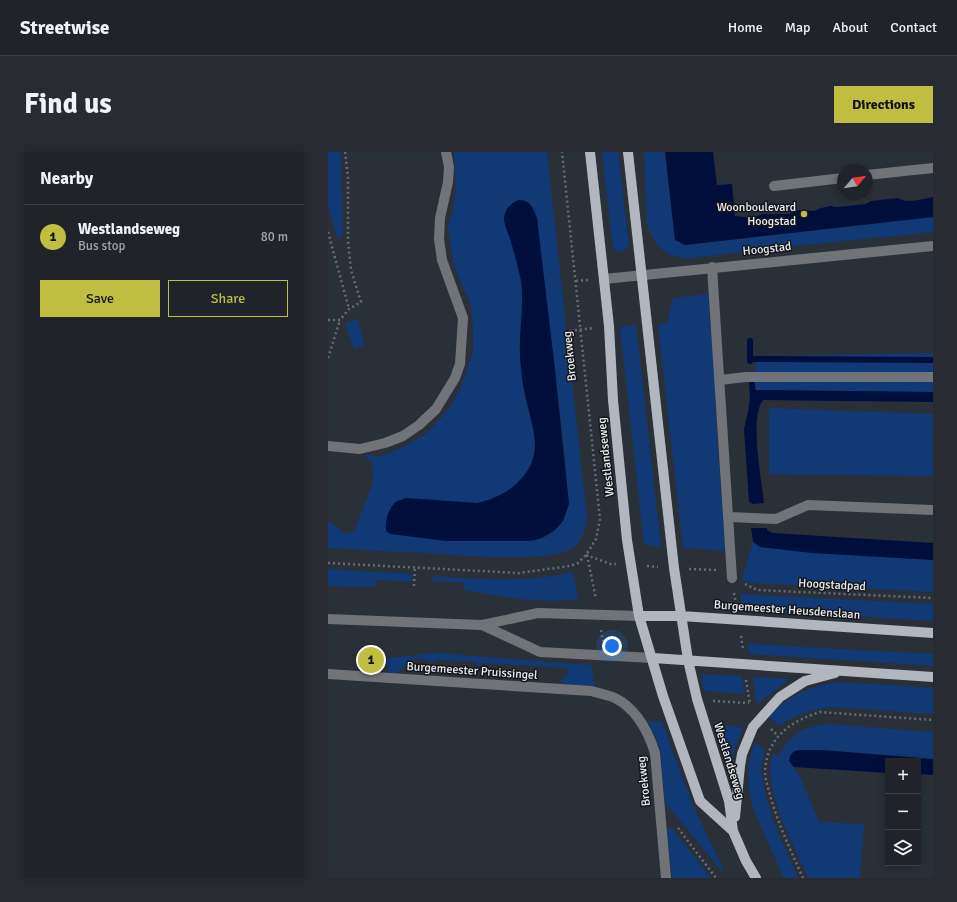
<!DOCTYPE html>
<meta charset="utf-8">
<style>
:root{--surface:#20242a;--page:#282c32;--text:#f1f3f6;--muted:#a2a4a8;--line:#3d4147;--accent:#bfbe41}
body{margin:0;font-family:Signika,sans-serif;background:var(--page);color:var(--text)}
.controls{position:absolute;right:12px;bottom:12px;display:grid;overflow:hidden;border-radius:0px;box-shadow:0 2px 10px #0003}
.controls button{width:36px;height:36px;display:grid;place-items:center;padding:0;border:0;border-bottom:1px solid var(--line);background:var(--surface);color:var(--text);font:20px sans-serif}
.compass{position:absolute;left:509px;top:12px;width:36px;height:36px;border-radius:50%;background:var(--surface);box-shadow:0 2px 10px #0003;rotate:61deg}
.you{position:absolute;left:284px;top:494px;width:14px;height:14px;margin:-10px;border:3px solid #fff;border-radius:50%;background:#1a73e8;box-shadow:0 0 0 6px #1a73e833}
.badge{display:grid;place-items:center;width:26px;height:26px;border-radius:50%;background:var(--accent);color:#111;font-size:13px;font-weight:700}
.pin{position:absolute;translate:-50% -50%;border:2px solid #fff;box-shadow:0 1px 4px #0006}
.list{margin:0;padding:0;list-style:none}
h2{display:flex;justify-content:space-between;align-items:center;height:52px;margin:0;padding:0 16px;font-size:17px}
h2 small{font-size:13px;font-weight:400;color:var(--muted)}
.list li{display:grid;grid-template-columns:26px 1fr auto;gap:12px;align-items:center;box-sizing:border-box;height:64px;padding:0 16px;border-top:1px solid var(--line)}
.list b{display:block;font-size:15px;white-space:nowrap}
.list p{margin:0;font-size:13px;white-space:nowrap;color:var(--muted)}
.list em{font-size:13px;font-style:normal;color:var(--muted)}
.actions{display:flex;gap:8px;padding:12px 16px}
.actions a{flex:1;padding:9px 0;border:1px solid var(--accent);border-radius:0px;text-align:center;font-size:14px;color:var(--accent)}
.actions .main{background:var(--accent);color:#111}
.icon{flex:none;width:22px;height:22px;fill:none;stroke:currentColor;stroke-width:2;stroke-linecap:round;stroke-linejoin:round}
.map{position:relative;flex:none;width:605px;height:726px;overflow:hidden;border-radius:0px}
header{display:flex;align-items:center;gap:24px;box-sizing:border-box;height:56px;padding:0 20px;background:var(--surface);border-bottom:1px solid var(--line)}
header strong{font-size:19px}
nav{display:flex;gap:22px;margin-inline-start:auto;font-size:14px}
.intro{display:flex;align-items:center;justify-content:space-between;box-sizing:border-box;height:96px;padding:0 24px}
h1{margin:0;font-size:28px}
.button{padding:10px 18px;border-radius:0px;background:var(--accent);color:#111;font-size:14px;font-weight:700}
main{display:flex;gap:24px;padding:0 24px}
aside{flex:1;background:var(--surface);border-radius:0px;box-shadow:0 2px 10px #0003}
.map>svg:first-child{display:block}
.green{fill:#113976;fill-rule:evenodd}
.water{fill:#000e3b}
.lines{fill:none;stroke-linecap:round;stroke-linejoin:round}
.stream{stroke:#000e3b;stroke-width:6}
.path{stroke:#676c74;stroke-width:2.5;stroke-dasharray:2 3;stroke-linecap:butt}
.minor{stroke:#707377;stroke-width:10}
.major{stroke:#b1b6bf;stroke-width:10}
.poi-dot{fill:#bfbe41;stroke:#15181b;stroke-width:1.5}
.labels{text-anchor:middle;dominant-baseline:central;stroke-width:3;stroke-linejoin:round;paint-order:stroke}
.poi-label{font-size:12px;fill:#e9edf2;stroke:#15181b;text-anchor:end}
.street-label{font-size:12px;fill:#e9edf2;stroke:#15181b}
</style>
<header>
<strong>Streetwise</strong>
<nav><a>Home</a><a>Map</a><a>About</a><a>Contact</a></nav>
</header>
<div class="intro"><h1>Find us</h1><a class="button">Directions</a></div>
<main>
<aside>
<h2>Nearby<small></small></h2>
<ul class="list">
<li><span class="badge">1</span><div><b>Westlandseweg</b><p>Bus stop</p></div><em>80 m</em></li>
</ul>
<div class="actions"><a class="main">Save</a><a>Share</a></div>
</aside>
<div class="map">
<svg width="605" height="726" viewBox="0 0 605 726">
<rect width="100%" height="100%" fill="#2a3038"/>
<path class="green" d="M0,0h11l2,2 2,80 -5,6 -10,-35z
M126,0h93l40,366c-2,9 -4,22 -11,28 -22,19 -118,9 -148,7 -33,-1 -67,-3 -100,-5v-27l16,12 10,-1 18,-46 1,-15 -2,-11h-4l-1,-6 12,3 28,-11 22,-14 22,-24 12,-23 11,-34v-22l-2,-24 -17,-39 -6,-40 5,-15 3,-24zM190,48h6l13,18 26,222 6,64 -6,17 -12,13 -9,4 -15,3h-81l-55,-7 -3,-2 -2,-4 10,-26 10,-4 71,5c23,-5 47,-18 55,-42 8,-25 -5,-50 -9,-74 -1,-10 -2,-20 -3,-30 -2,-19 2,-39 2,-58 0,-14 -4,-28 -6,-42 -3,-18 -2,-36 -3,-54z
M274,0h16l11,94 -8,6 -5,-1 -3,-3z
M316,0h21l10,88 10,5 248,-28v15l-129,13 -113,13c-24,1 -37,-11 -44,-34z
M380,142l8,95 -1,13 10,149 -42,-3 -25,-224 9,-1 6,-25z
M29,167l8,26 -11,4 -9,-26z
M308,173l25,222 -17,-3 -24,-217z
M605,201v39l-180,-2 4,-34z
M441,256l164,6v62l-164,-2z
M425,390l4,3 55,8 121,7v32l-182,-9 -5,-1 -4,-3z
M0,417l84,5v8l-36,-2 -1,7 -47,-1z
M245,420l5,27c-37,6 -77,-3 -114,-9v-7l-31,-2v-5c46,3 94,7 140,-4z
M412,442l193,10v17l-191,-12z
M420,492l185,10v12l-184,-12z
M108,501l155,12 4,22 -33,-3 -1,-4 7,-6v-3l-2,-3 -83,-5 -5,4 -3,-5 -38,-2 -5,4 -4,-4 -14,-1 -17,14h-9l1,-7h-3l1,-8z
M373,522l41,2 2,18 -40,-3z
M425,525l34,2 1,2 -25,18 -5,5 -2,-2z
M514,530l91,6v26l-102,-7c-21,2 -36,8 -52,19l-10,-10c22,-22 42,-31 73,-34z
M334,569l14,40 19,49 27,56 1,7 -58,-71 -5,-54 -12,-26z
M386,571l29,5c-7,15 -11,28 -12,44l-2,1z
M499,572l106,8v27l-111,-9h-22l-6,1 -3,13c11,11 21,42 28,58l45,2 -4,54h-52c-14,-33 -37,-73 -38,-109 0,-5 2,-10 3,-15l6,2c10,-21 26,-30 48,-32z
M427,590l10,7 -4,20 4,24 9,30 24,55h-14l-30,-67 -5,-20v-30z
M339,676l6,2 38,48h-39z"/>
<path class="water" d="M337,0h48l4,33 15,-1 3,32 17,2 11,-4h26l8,-4 17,1 7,-3 10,-2 6,1 29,-3 5,-3 27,-3c9,6 25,1 35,-1v20l-248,28 -10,-5z
M190,48c13,0 15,8 19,18l18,152 14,134 -6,17 -8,9 -13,8 -7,2 -8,1h-81l-55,-7 -4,-2c-4,-9 2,-25 10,-31 3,-1 6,-2 9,-3l71,5c29,-6 59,-27 58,-60 -1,-18 -8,-36 -11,-54 -2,-7 -2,-14 -3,-21 -4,-29 4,-59 0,-88 -3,-14 -7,-28 -11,-41 -2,-7 -6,-14 -6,-21 1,-9 6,-14 14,-18z
M425,238l180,2v10l-170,-2c-14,18 -1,80 1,103l-11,1 -4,-2 -5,-73 4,-17 3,-21z
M423,376h16v2l6,3 160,10v17l-121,-7 -52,-6 -7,-5z
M472,598h22l111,9v16l-15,-1v-13h-30v12l-94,-6 -5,-6c1,-8 4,-10 11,-11z"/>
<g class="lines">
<path class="stream" d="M422,189v18
M422,209v-2l183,1
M424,232l1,15"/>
<path class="path" d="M0,80l21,77
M248,129l13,-1
M0,168h12l9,-11 12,-7 -10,-32 -3,-29v-64l-3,-25
M242,179l23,-3
M0,206l12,-38
M258,403l25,9h5
M259,403l9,44
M0,411l191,10 51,-7 8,-3 8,-8 10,-16 4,-20 -38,-367
M319,414l11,1
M361,417l27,1
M417,432l12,6 176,8
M86,434l1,-18
M406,441l2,10
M273,478l2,11
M413,484l2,13
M418,528l4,24
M385,549l36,2
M443,577l7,7
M350,676l38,50
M475,726c-12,-27 -25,-54 -33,-83 -2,-8 -5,-16 -5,-24 2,-34 26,-50 55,-59l113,8"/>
<path class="minor" d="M539,23l66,-7
M446,34l69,-8
M384,115l20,311
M276,127l329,-33
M392,228l26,-3h187
M0,294l32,3 25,-6 18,-7 16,-11 17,-16 19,-31 5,-14 3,-46 -21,-58 -3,-21 1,-21 8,-36 1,-15 -3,-15
M401,365l47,2 32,-14 125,5
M0,467l154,6 56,-12 101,3
M154,473l58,27 113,6
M0,522l263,17c8,2 17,4 24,7 22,11 33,33 40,55l11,125"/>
<path class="major" d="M262,0l19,174 4,74 14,140 12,76 24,80 37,105 33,30
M300,0l46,416 14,92 9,39 32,102 4,30 13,30 10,17
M311,464h42l252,17
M325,506l280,19
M407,665l5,-51 2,-12 11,-27 27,-30 25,-16 30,-8"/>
</g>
<circle class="poi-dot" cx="476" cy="62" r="4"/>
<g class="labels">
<g class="poi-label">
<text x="468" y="55">Woonboulevard<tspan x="468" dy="14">Hoogstad</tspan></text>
</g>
<g class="street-label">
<text transform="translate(439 97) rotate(-6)">Hoogstad</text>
<text transform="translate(242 204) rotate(-96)">Broekweg</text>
<text transform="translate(278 305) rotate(-96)">Westlandseweg</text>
<text transform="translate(504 433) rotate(3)">Hoogstadpad</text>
<text transform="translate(459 458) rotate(4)">Burgemeester Heusdenslaan</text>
<text transform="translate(144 519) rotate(4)">Burgemeester Pruissingel</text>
<text transform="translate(401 609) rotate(73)">Westlandseweg</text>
<text transform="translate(316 629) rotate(-96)">Broekweg</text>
</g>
</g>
</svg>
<div class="controls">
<button>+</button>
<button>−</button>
<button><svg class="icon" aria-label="layers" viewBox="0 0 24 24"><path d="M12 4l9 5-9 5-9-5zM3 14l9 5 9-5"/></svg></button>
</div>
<svg class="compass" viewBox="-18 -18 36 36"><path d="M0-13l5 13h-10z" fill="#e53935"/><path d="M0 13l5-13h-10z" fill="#a2a4a8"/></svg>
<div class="you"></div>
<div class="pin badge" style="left:43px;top:508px">1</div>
</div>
</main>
